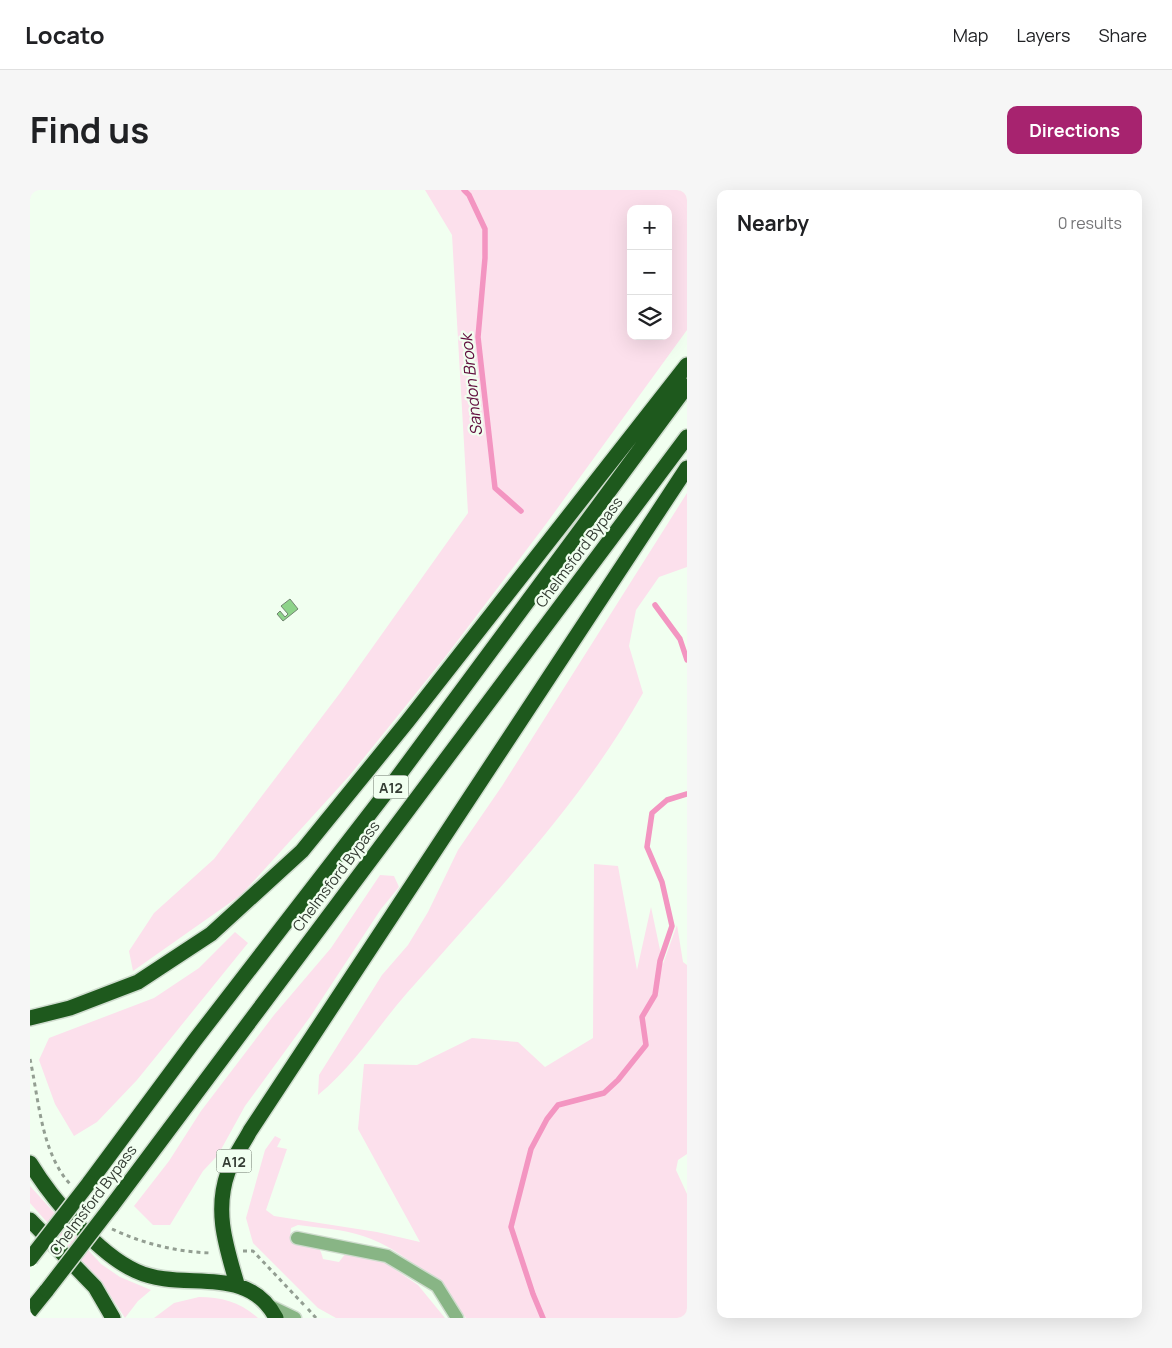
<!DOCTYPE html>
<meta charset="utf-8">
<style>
:root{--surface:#fff;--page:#f6f6f6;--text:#202124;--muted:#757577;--line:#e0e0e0;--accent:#a7236f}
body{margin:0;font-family:Manrope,sans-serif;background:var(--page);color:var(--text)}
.controls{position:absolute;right:15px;top:15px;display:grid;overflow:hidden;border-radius:10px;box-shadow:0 5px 20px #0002}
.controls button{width:45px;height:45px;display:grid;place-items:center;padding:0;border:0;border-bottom:1px solid var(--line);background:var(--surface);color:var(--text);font:25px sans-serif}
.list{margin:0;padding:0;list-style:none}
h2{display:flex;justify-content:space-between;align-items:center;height:65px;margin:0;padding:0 20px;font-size:21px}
h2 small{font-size:16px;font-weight:400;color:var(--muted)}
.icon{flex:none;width:28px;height:28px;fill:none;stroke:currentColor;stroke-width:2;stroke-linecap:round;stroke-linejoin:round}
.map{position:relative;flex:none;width:657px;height:1128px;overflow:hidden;border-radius:10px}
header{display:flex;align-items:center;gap:30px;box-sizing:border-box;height:70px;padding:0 25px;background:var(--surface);border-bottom:1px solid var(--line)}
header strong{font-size:24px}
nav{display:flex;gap:28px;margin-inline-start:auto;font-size:18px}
.intro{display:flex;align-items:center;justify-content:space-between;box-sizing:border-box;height:120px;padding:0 30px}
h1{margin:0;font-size:35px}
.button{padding:12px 22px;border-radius:10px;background:var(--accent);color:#fff;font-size:18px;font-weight:700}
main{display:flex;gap:30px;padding:0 30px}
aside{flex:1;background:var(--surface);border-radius:10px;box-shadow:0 5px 20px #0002}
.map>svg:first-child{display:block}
.green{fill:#fce0ec;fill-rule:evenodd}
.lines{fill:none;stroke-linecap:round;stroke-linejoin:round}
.stream{stroke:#f395c1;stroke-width:5.5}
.building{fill:#8dd389;stroke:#728671}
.minor-casing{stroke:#cfdcce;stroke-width:15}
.highway-casing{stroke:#cfdcce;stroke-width:18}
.path{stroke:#939e92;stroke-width:3;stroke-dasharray:4 4;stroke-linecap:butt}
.minor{stroke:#88b585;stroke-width:12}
.highway{stroke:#1e591d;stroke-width:15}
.highway-bridge-casing{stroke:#cfdcce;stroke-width:18;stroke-linecap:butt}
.highway-bridge{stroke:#1e591d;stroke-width:15}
.labels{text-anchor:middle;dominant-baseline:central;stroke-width:4.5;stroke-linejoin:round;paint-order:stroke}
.shield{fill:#f1fff0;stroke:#6d776c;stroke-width:1}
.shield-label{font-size:14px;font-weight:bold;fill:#353d34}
.street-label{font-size:15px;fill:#353d34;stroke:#f1fff0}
.water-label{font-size:16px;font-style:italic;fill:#610e3e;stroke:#f1fff0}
</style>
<header>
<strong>Locato</strong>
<nav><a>Map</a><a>Layers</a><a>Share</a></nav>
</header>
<div class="intro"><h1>Find us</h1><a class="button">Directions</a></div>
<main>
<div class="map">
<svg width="657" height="1128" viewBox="0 0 657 1128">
<rect width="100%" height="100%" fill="#f1fff0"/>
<path class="green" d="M395,0h262v140l-141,194 -100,132 -96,119 -109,120 -108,76 -4,-20 25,-38 60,-54 126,-166 128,-180 -16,-278zM601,19h37v127h-37z
M657,303v74l-28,10 -23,33 -7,36 14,47c-61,110 -153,205 -236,300 -29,33 -54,74 -89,102l1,-20 63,-100 26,-30 20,-33 30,-62 44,-64z
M564,674l24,2 19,104 14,-63 12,57 14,-39 6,37 4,3v189l-9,6 -2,10 11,24v124h-221c-28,-35 -61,-68 -103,-82 -20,-7 -44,-8 -65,-11l-7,3 -1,10c18,3 29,1 33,21l16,3 10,-13 13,-2 56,38 27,33h-109l-18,-10 -65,-65 -7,-25 19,-68 10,-14 6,3 -4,8 10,2 -21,61 8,6 103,16 43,10 -62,-113 6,-65 53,1 55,-27 46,4 27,25 48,-29z
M350,685l14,1 5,11 -18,22 -71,108 -65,89 -27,49 -15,16 -33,54h-17l-19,-19 35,-45 32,-50 73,-96 57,-67z
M205,742l13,11 -111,137 -40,42 -23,14 -19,-32 -16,-44 10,-22 105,-40 45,-30z
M0,996l71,78 19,13 31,13 -13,11 -13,17 -19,-29 -76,-86z
M169,1107c23,0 41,5 59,21h-104l20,-15z"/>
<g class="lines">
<path class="stream" d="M434,0l5,5 16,34v29l-7,79 17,151 26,23
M625,415l25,34 7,21
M513,1128l-10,-24 -22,-67 20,-78 16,-30 11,-14 46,-12 14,-13 28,-35 -4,-28 13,-22 5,-34 12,-35 -10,-44 -15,-35 5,-34 15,-13 20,-6"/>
</g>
<path class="building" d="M260,409l8,10 -15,12 -6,-7 3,-3 5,6 3,-3 -7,-8z"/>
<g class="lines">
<g class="minor-casing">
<path id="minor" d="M267,1048l90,18 50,30 20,32
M240,1116l25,12"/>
</g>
<g class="highway-casing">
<path id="highway" d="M0,828l40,-10 68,-26 73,-48 91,-83 105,-129 280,-357
M0,973c22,36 68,91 106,108 47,22 111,-9 140,47
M59,993l106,-143 190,-246 302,-408
M81,1017l576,-770
M0,1030l65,67 18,31
M207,1094c-11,-38 -23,-73 -9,-112 5,-14 15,-28 22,-41l437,-663
M0,1121l17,-21"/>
</g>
<path class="path" d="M0,869c9,41 11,93 40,125
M82,1039c32,15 65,23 100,24
M213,1061h10l51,54
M278,1119l8,9"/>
<use href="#minor" class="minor"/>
<use href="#highway" class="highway"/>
<g class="highway-bridge-casing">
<path id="highway-bridge" d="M0,1069l59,-76
M17,1100l64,-83"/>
</g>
<use href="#highway-bridge" class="highway-bridge"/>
</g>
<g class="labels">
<g class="shield">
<rect x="343.5" y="585.5" width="35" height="23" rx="4"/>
<rect x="186.5" y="959.5" width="35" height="23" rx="4"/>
</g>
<g class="shield-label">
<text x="361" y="597">A12</text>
<text x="204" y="971">A12</text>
</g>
<g class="street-label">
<text transform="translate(549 362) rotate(-53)">Chelmsford Bypass</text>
<text transform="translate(306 686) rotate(-53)">Chelmsford Bypass</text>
<text transform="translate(63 1010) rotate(-53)">Chelmsford Bypass</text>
</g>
<g class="water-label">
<text transform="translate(441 195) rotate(-96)">Sandon Brook</text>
</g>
</g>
</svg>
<div class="controls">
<button>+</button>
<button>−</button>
<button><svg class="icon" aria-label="layers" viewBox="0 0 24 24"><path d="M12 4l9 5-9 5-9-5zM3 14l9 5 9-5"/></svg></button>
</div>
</div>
<aside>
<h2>Nearby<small>0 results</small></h2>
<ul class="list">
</ul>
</aside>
</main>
